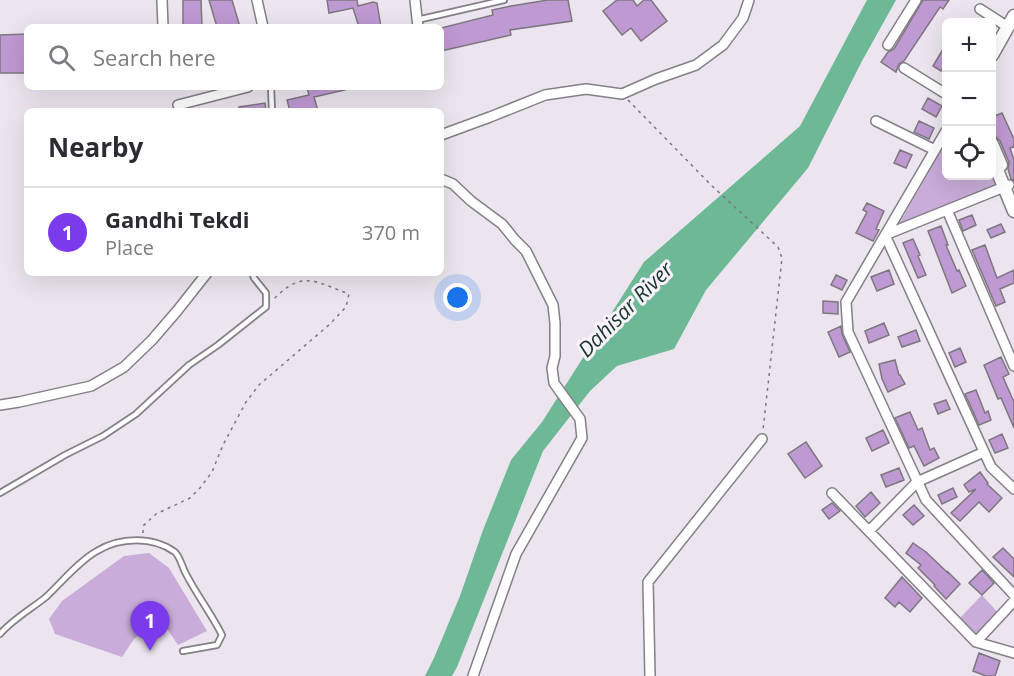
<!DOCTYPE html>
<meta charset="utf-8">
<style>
:root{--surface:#fff;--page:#f7f7f7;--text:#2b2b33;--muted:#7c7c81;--line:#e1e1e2;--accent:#7c3aed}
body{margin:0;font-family:"Open Sans",sans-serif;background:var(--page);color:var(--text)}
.controls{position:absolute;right:18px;top:18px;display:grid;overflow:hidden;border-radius:9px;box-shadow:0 6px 24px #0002}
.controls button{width:54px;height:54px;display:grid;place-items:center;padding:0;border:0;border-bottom:2px solid var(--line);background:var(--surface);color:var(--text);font:30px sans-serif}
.you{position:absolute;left:458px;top:298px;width:21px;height:21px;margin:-15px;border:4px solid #fff;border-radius:50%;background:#1a73e8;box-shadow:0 0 0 9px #1a73e833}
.badge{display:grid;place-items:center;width:39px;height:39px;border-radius:50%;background:var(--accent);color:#fff;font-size:20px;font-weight:700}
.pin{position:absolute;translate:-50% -50px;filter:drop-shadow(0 2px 3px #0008)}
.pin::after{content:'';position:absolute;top:32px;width:21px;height:18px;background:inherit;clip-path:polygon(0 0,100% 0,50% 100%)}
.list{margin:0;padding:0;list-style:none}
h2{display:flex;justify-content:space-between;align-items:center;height:78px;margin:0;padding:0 24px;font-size:26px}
h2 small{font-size:20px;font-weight:400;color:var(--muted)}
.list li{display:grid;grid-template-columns:39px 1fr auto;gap:18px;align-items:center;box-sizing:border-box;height:90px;padding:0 24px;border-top:2px solid var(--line)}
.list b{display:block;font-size:22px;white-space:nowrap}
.list p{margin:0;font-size:20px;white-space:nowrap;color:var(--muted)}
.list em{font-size:20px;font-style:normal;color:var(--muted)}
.icon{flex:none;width:33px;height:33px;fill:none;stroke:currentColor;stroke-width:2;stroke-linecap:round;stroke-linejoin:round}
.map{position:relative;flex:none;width:1014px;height:676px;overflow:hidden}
.search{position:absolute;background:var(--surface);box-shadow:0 6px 24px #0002;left:24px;top:24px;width:420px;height:66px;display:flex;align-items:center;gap:15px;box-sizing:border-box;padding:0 21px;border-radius:9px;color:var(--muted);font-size:22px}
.panel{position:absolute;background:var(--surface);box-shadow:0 6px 24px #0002;left:24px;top:108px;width:420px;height:168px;border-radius:9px}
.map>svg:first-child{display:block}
.green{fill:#c9acd9}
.water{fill:#6db895}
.building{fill:#bf99d2;stroke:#7d7780;stroke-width:1.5}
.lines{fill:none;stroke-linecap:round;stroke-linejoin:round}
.lane-casing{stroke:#857f88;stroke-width:8}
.street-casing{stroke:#857f88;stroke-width:12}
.secondary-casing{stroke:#857f88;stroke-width:15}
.path{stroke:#7c777e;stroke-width:1.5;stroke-dasharray:3 4.5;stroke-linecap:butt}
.lane{stroke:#fff;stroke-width:4.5}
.street{stroke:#fff;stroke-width:9}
.secondary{stroke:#fff;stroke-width:12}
.labels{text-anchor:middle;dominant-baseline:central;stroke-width:6;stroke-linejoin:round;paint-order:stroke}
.water-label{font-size:21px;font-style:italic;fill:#163829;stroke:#f9f2fc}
</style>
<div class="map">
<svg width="1014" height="676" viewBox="0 0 1014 676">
<rect width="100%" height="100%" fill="#ece5ef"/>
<path class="green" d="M946,142v34h46v-5l5,13 -98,40z
M149,553l20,15 38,63 -29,14 -10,-15 -19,-2 -15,11 -12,18 -67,-23 -6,-15 13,-18 62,-45z
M982,595l19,21 -25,26 -20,-20z"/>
<path class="water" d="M867,0h29l-34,61 -54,107 -102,122 -32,59 -57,17 -27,25 -47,60 -86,216 -5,9h-27l9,-18 26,-62 23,-66 28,-70 31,-38 102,-160 156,-136z"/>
<path class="building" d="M183,0h18l1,26h-2v1h-17z
M209,0h23l8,27h-23z
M327,0h30l1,6 15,-4 4,1 4,24h-22l-6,-19 -24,5z
M548,0h20l4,21 -62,9 1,5 -70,16v-23l52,-13 -1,-5 19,-4z
M617,0h16l4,6 7,-6h7l16,21 -26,20 -10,-13 -9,7 -19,-24z
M923,0h26l-6,9 -3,-2 -36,54 -5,3 -3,8 -15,-10 7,-10 6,-3z
M27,34v39h-27v-38z
M946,44v19l-5,8 -8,-5z
M307,87h38v3l-31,7 4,14h-28l-3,-11 22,-5z
M928,98l14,8 -6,11 -14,-8z
M265,103l1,8h-27v-4z
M1002,113l12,26v8l-4,1 4,12v21l-3,-2 -3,-10 1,-7 -9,-21 -4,-4 -4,-9v-11z
M919,121l15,7 -5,11 -15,-7z
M900,150l12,5 -6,13 -12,-5z
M867,203l17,8 -8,18 3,1 -6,11 -17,-8 11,-21 -4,-2z
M972,215l4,10 -13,6 -4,-11z
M1001,224l4,8 -14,6 -4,-8z
M941,226l7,19h-2l11,26 2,-1 7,16 -14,7 -24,-62z
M913,239l7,16 -2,1 8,19 -8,3 -15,-35z
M985,245l12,33 17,-8v13l-14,6 5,13 -9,4 -24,-56z
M889,270l5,14 -17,7 -6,-14z
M836,275l11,5 -5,10 -11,-5z
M823,301l15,1v12l-15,-1z
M884,323l5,12 -20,8 -4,-12z
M841,326l1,8 8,18 -11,5 -11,-25z
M916,330l4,11 -18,6 -4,-10z
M960,348l6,14 -11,5 -6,-14z
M1001,357l8,17 -6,3 11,25v26l-13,-30 -3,1 -14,-34z
M895,360l4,15h1l5,9 -17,8 -6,-13 -3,-15z
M976,390l9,23 3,-2 3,9 -12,5 -14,-31z
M946,400l4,9 -12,5 -4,-10z
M910,412l8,18 4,-2 8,22 4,-2 5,10 -15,8 -10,-20 -5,2 -14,-30z
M883,430l6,13 -17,8 -6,-13z
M1002,434l6,14 -13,5 -6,-13z
M806,442l16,24 -17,12 -17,-24z
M899,468l5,12 -18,7 -5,-12z
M980,472l8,11 -1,1 15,14 -13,14 -10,-10 -19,19 -9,-8 25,-24 -7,3 -5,-7z
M953,488l4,9 -15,7 -4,-9z
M871,492l9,11 -15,14 -9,-11z
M832,503l8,8 -11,8 -7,-9z
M914,505l10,11 -11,9 -10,-10z
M913,543l13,9 22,21v-1l12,12 -14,15 -12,-13 1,-1 -17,-17 3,-3 -15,-12z
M1003,548l11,11v18l-21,-20z
M982,570l12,13 -12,12 -13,-12z
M902,577l20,21 -12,14 -11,-10 -4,5 -10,-9z
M979,653l21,8 -5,15h-9l-13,-5z"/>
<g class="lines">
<g class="lane-casing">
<path id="lane" d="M417,20l87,-20
M271,87l1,24
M0,493l65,-38 38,-19 33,-22 53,-49 29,-20 48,-38v-14l-12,-15 -2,-5
M0,634c12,-14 31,-25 46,-37 15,-14 33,-36 51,-46 23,-14 56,-15 78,1 5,5 7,14 10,20 11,22 26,41 37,63l-5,10 -34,6"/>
</g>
<g class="street-casing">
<path id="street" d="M162,0l1,27
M257,0l6,27
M415,0l3,27
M980,9l28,18
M888,45l28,-45
M904,68l42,26
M178,105l70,-18
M876,121l59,29
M946,131l-100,171 2,30 78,168 88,95
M441,135l49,-18 55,-22 41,-6 36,5 34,-15 40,-14 27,-20 20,-27 6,-18
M441,179l12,5 18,17 31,23 13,16 11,11 27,54 2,18v33l-3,12 2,15 26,36 2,19 -66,116 -43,122
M1009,185l-124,50 106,232 23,22
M947,210l67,156
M0,405l19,-3 72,-16 33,-19 28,-27 25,-29 30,-38
M832,493l144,149 38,11
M869,531l48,-49 67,-30
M976,642l38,-41
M650,676l-2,-94 114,-143"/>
</g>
<g class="secondary-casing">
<path id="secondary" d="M992,55l22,-39
M992,144l9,21
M992,158l22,53"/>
</g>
<path class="path" d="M628,100l83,85 67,62 4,11 -19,172
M143,533v-7l13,-12 34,-16 10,-10 12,-16 11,-27 23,-43 13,-17 71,-61 16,-17 3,-13c-33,-12 -47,-25 -76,6"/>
<use href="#lane" class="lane"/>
<use href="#street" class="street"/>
<use href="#secondary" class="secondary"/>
</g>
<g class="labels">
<g class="water-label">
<text transform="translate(625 309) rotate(-45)">Dahisar River</text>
</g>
</g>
</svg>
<div class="controls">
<button>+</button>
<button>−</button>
<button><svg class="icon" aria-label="locate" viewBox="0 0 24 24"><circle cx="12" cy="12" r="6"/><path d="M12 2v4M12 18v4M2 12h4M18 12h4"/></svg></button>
</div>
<div class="you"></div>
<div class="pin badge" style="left:150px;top:651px">1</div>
<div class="search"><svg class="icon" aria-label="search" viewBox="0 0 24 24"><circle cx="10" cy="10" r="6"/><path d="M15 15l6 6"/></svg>Search here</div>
<section class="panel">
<h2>Nearby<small></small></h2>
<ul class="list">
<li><span class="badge">1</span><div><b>Gandhi Tekdi</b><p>Place</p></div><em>370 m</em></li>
</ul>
</section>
</div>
